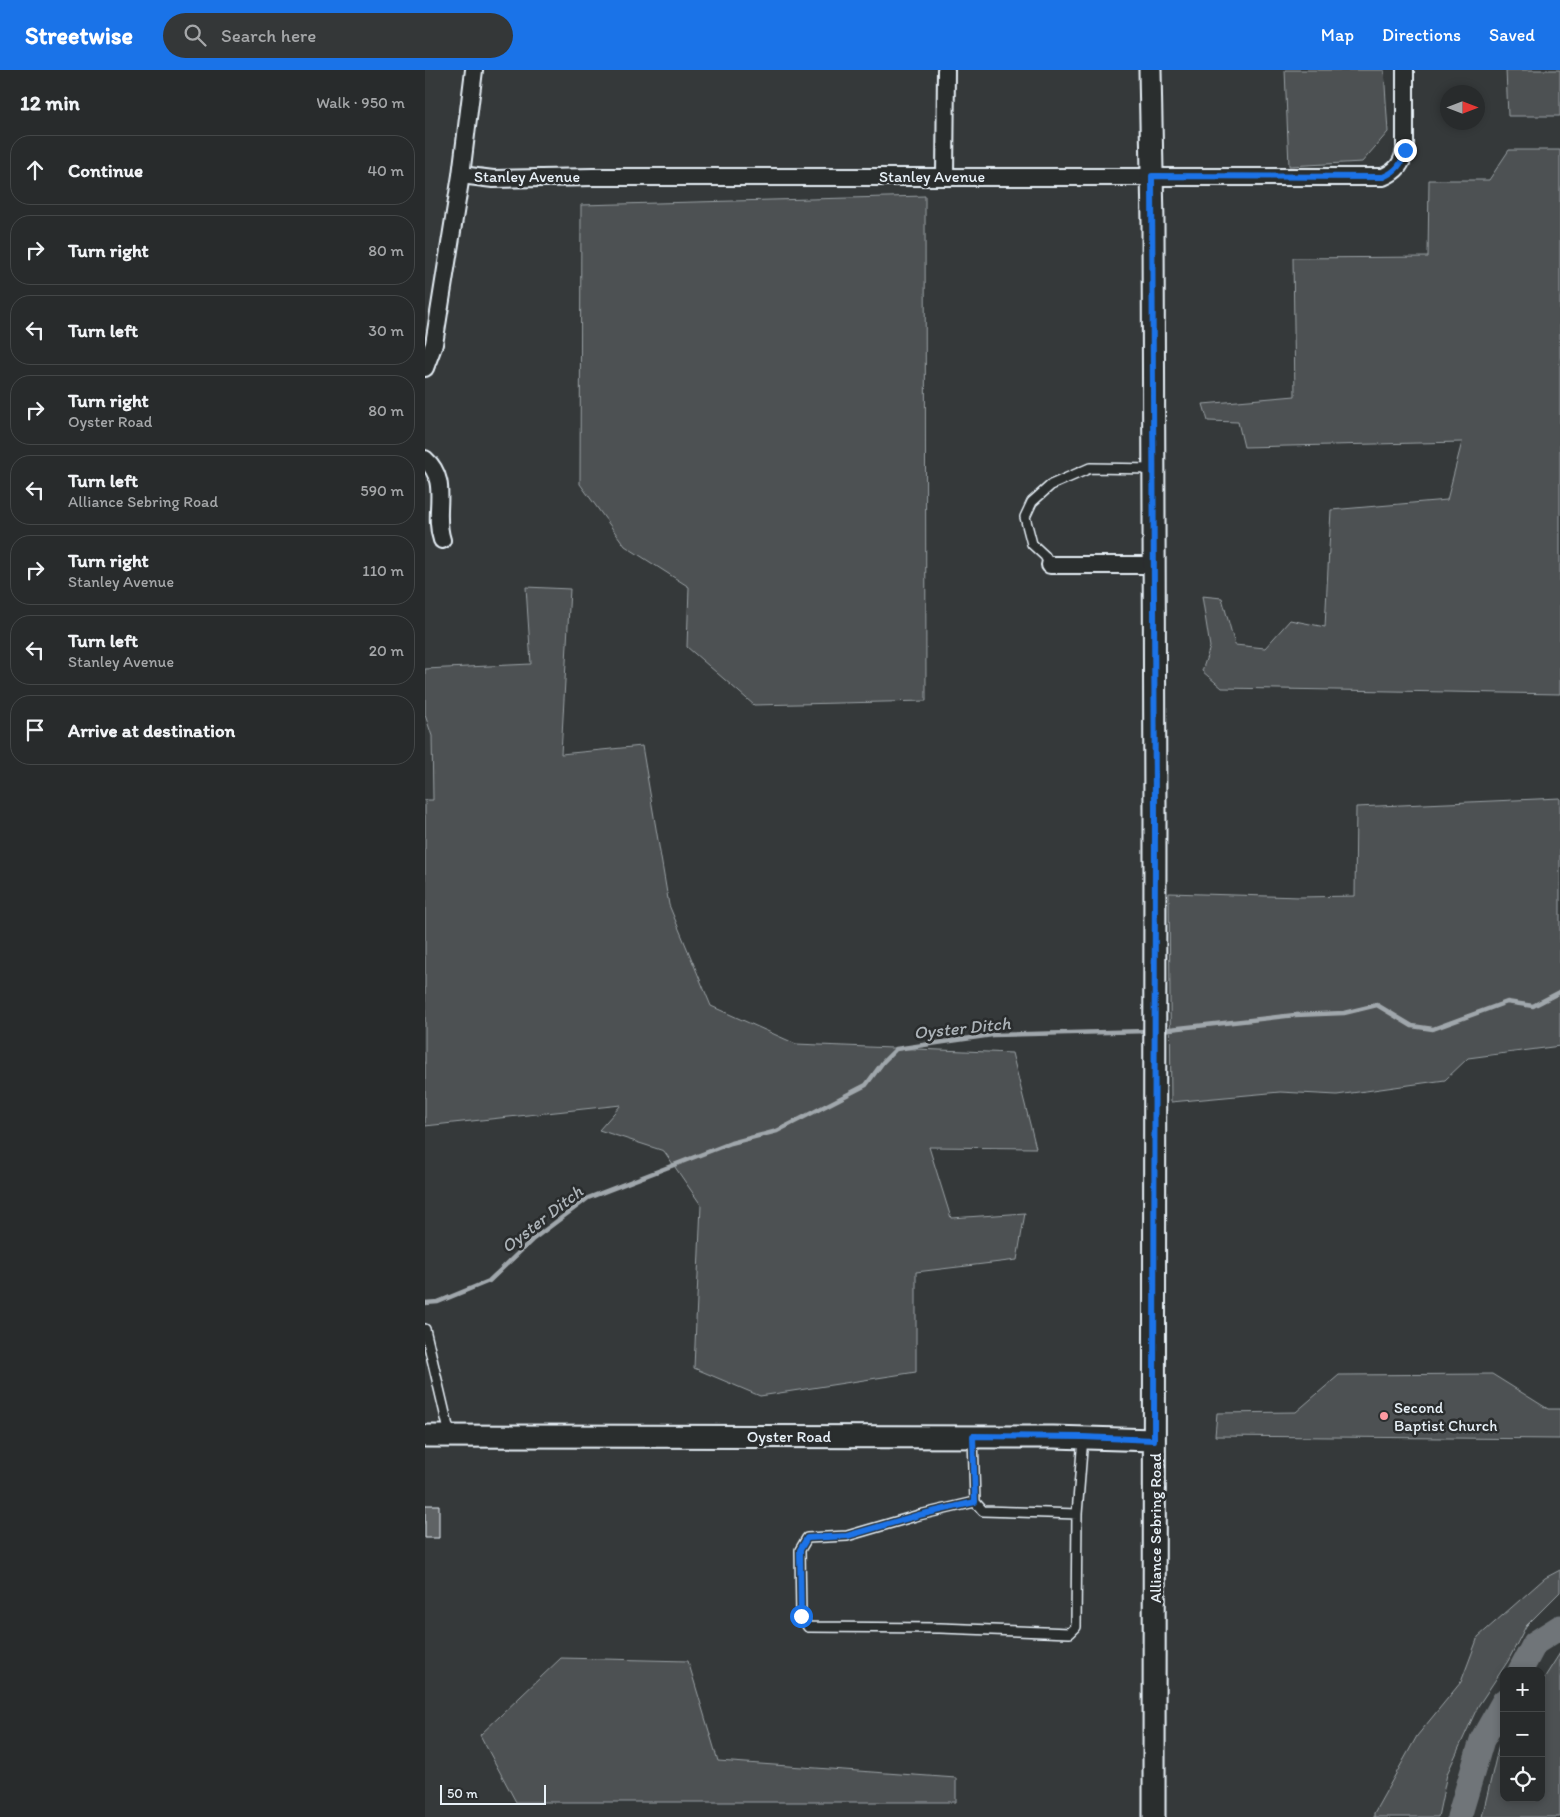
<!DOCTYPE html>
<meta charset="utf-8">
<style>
:root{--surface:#282b2c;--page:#343738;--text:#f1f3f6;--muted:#a5a7a9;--line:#444748;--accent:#1a73e8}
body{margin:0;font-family:Itim,sans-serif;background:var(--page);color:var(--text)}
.controls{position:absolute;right:15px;bottom:15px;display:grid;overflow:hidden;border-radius:10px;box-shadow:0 2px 8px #0003}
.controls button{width:45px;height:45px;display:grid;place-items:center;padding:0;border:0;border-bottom:1px solid var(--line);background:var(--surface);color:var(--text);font:25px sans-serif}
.compass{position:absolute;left:1015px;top:15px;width:45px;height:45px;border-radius:50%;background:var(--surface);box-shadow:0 2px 8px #0003;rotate:90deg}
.scale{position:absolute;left:15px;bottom:12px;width:106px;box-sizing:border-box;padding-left:5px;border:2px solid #e8f1f8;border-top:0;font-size:14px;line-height:18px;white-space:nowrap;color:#e8f1f8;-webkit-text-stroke:4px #2a2d2e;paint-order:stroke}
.stop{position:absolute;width:15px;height:15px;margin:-11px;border:4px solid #1a73e8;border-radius:50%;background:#fff}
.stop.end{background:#1a73e8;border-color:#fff;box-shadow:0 1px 5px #0008}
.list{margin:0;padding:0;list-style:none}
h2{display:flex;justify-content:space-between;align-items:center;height:65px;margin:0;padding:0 20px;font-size:21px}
h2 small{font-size:16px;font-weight:400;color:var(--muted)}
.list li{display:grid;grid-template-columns:32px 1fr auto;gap:15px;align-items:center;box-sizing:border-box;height:70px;margin:0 10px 10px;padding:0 10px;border:1px solid var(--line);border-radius:20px}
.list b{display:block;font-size:19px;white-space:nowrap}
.list p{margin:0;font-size:16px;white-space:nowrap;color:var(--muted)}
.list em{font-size:16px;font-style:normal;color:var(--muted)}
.icon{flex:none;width:28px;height:28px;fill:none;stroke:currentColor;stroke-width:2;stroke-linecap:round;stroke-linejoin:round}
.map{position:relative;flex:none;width:1135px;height:1747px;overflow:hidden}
header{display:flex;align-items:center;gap:30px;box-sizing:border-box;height:70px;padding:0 25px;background:var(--accent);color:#fff}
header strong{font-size:24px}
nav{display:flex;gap:28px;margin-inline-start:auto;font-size:18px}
.search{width:350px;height:45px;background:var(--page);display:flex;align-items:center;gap:12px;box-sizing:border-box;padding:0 18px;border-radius:28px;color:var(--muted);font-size:19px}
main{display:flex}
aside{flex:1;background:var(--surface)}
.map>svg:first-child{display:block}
.green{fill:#4d5152;stroke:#9aa1a5}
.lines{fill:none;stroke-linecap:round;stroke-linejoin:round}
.stream{stroke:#a0a7ac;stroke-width:4.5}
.river{stroke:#707579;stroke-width:25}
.building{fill:#5f6365;stroke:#e8f1f8}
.service-casing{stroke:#e8f1f8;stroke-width:12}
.minor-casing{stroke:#e8f1f8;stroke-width:20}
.tertiary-casing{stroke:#e8f1f8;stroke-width:25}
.service{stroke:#2a2d2e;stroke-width:9}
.minor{stroke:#2a2d2e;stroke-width:16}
.tertiary{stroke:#2a2d2e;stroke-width:21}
.route{stroke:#1a73e8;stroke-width:6}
.poi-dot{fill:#ff9aa2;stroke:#2a2d2e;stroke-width:2}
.labels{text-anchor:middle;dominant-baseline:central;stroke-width:5;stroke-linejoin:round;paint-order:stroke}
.street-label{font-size:16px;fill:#e8f1f8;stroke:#2a2d2e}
.poi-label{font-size:16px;fill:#e8f1f8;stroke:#2a2d2e;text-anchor:start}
.water-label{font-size:18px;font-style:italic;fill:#acb3b8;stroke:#2a2d2e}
</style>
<header>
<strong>Streetwise</strong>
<div class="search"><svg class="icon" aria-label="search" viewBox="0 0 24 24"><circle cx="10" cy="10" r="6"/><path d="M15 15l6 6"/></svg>Search here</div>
<nav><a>Map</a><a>Directions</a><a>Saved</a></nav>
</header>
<main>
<aside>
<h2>12 min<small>Walk · 950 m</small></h2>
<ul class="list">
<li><svg class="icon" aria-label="ahead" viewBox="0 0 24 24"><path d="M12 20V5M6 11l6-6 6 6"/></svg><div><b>Continue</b></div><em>40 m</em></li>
<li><svg class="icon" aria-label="right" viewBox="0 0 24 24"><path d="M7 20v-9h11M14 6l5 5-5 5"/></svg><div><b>Turn right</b></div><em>80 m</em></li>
<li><svg class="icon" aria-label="left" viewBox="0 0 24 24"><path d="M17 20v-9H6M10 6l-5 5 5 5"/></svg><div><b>Turn left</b></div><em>30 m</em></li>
<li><svg class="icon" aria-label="right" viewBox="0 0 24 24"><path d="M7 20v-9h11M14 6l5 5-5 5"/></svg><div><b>Turn right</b><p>Oyster Road</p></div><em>80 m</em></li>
<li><svg class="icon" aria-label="left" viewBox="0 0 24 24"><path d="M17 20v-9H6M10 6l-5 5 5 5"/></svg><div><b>Turn left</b><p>Alliance Sebring Road</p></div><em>590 m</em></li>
<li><svg class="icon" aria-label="right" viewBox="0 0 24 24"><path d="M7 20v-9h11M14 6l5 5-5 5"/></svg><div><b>Turn right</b><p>Stanley Avenue</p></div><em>110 m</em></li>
<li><svg class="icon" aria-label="left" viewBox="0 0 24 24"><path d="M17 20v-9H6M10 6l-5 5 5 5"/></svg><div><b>Turn left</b><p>Stanley Avenue</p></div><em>20 m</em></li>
<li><svg class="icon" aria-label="arrive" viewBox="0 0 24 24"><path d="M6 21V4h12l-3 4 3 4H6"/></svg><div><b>Arrive at destination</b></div></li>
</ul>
</aside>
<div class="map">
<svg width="1135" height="1747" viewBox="0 0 1135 1747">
<rect width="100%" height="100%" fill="#35393a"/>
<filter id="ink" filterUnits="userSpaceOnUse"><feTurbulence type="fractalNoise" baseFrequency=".02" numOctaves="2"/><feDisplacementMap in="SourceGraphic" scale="10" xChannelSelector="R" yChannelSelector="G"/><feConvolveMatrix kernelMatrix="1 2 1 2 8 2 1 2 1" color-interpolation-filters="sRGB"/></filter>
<g filter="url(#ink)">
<path class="green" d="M860,0h99l4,62 -26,30 -73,4z
M1081,0h54v46h-52z
M1084,80h51v544l-338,-6 -20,-17 8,-24 -8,-51 20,2 13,47 30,3 25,-28 35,7 6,-117 116,-10 15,-58 -218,5 -6,-25 -30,-1 -5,-17 92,-8 -2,-138 135,-1 1,-77h60z
M500,126l1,505 -172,4 -67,-58 2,-60 -64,-41 -45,-62 1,-279z
M101,517l44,2 -9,165 81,-8 27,159 42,101 85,38 216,9 24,95 -107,-1 22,71 74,-5 -8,47 -101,12v100l-156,24 -66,-28 7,-163 -37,-54 -65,-21 22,-25 -196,21v-326h8l-1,-64 -7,-21v-46l106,-5z
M1135,728v248l-92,12 -23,22 -108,15 -57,-3 -109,10 -2,-209 131,4 55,-1 1,-89z
M1067,1304l56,35h12v30l-345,-3 2,-23 79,-1 43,-37z
M1135,1500v22l-34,34 -18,35 -30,45 -31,68 -9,43h-64v-4l43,-77 44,-54 17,-45 67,-59z
M1135,1583v164h-78l17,-72 5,-7v60h37v-115z
M136,1588l127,3 30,100 238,17v24h-440l-36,-67z"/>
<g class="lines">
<path class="stream" d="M736,960l134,-15 49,-2 33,-8 35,21 21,3 74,-27 26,4 27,-14
M0,1233l13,-1 51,-21 43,-41 56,-42 143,-55 46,-12 89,-46 17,-23 13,-13 96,-14 156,-4"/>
<path class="river" d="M1095,1601l15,-28 25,-16
M1034,1747l23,-77 22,-39"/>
</g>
<path class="building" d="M0,1435h14v33h-14z"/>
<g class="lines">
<g class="service-casing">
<path id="service" d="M625,495l-5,-9 -13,-12 -7,-27 7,-15 19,-17 39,-17 64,1
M0,1259l25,106
M548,1366l2,66 8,9 94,3 6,-77
M550,1432l-56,13 -72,21 -40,2 -7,12 1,66 7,11 132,1 130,5 6,-6 1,-113"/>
</g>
<g class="minor-casing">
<path id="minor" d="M36,105l32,4 100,-2h790c14,-6 19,-13 22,-27v-80
M520,106l1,-106
M0,298l9,-24 27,-169 13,-105
M0,389c26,23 7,52 17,81
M625,495h104"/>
</g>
<g class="tertiary-casing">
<path id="tertiary" d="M725,0l3,153 2,591 -1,1003
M0,1366l628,1 101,3"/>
</g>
<use href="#service" class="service"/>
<use href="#minor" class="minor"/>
<use href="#tertiary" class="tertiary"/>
</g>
</g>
<g class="lines" filter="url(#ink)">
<path class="route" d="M376,1546l-1,-66 7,-12 40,-2 72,-21 56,-13 -2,-66 110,1 71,3 1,-626 -3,-638 231,1c14,-6 19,-13 22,-27"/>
</g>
<circle class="poi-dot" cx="959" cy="1346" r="5"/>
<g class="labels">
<g class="street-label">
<text x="102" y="106">Stanley Avenue</text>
<text x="507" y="106">Stanley Avenue</text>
<text x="364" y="1366">Oyster Road</text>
<text transform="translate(730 1458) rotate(-90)">Alliance Sebring Road</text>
</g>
<g class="poi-label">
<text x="969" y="1337">Second<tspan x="969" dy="18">Baptist Church</tspan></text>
</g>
<g class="water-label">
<text transform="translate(537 958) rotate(-6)">Oyster Ditch</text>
<text transform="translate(117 1149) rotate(-38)">Oyster Ditch</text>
</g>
</g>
</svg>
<div class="controls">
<button>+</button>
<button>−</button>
<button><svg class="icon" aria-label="locate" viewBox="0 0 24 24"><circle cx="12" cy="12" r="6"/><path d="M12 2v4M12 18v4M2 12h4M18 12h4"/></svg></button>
</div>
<svg class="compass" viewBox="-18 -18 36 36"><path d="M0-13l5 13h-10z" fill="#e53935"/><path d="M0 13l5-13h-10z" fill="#a5a7a9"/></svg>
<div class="scale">50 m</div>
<div class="stop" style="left:376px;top:1546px"></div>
<div class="stop end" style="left:980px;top:80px"></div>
</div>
</main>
